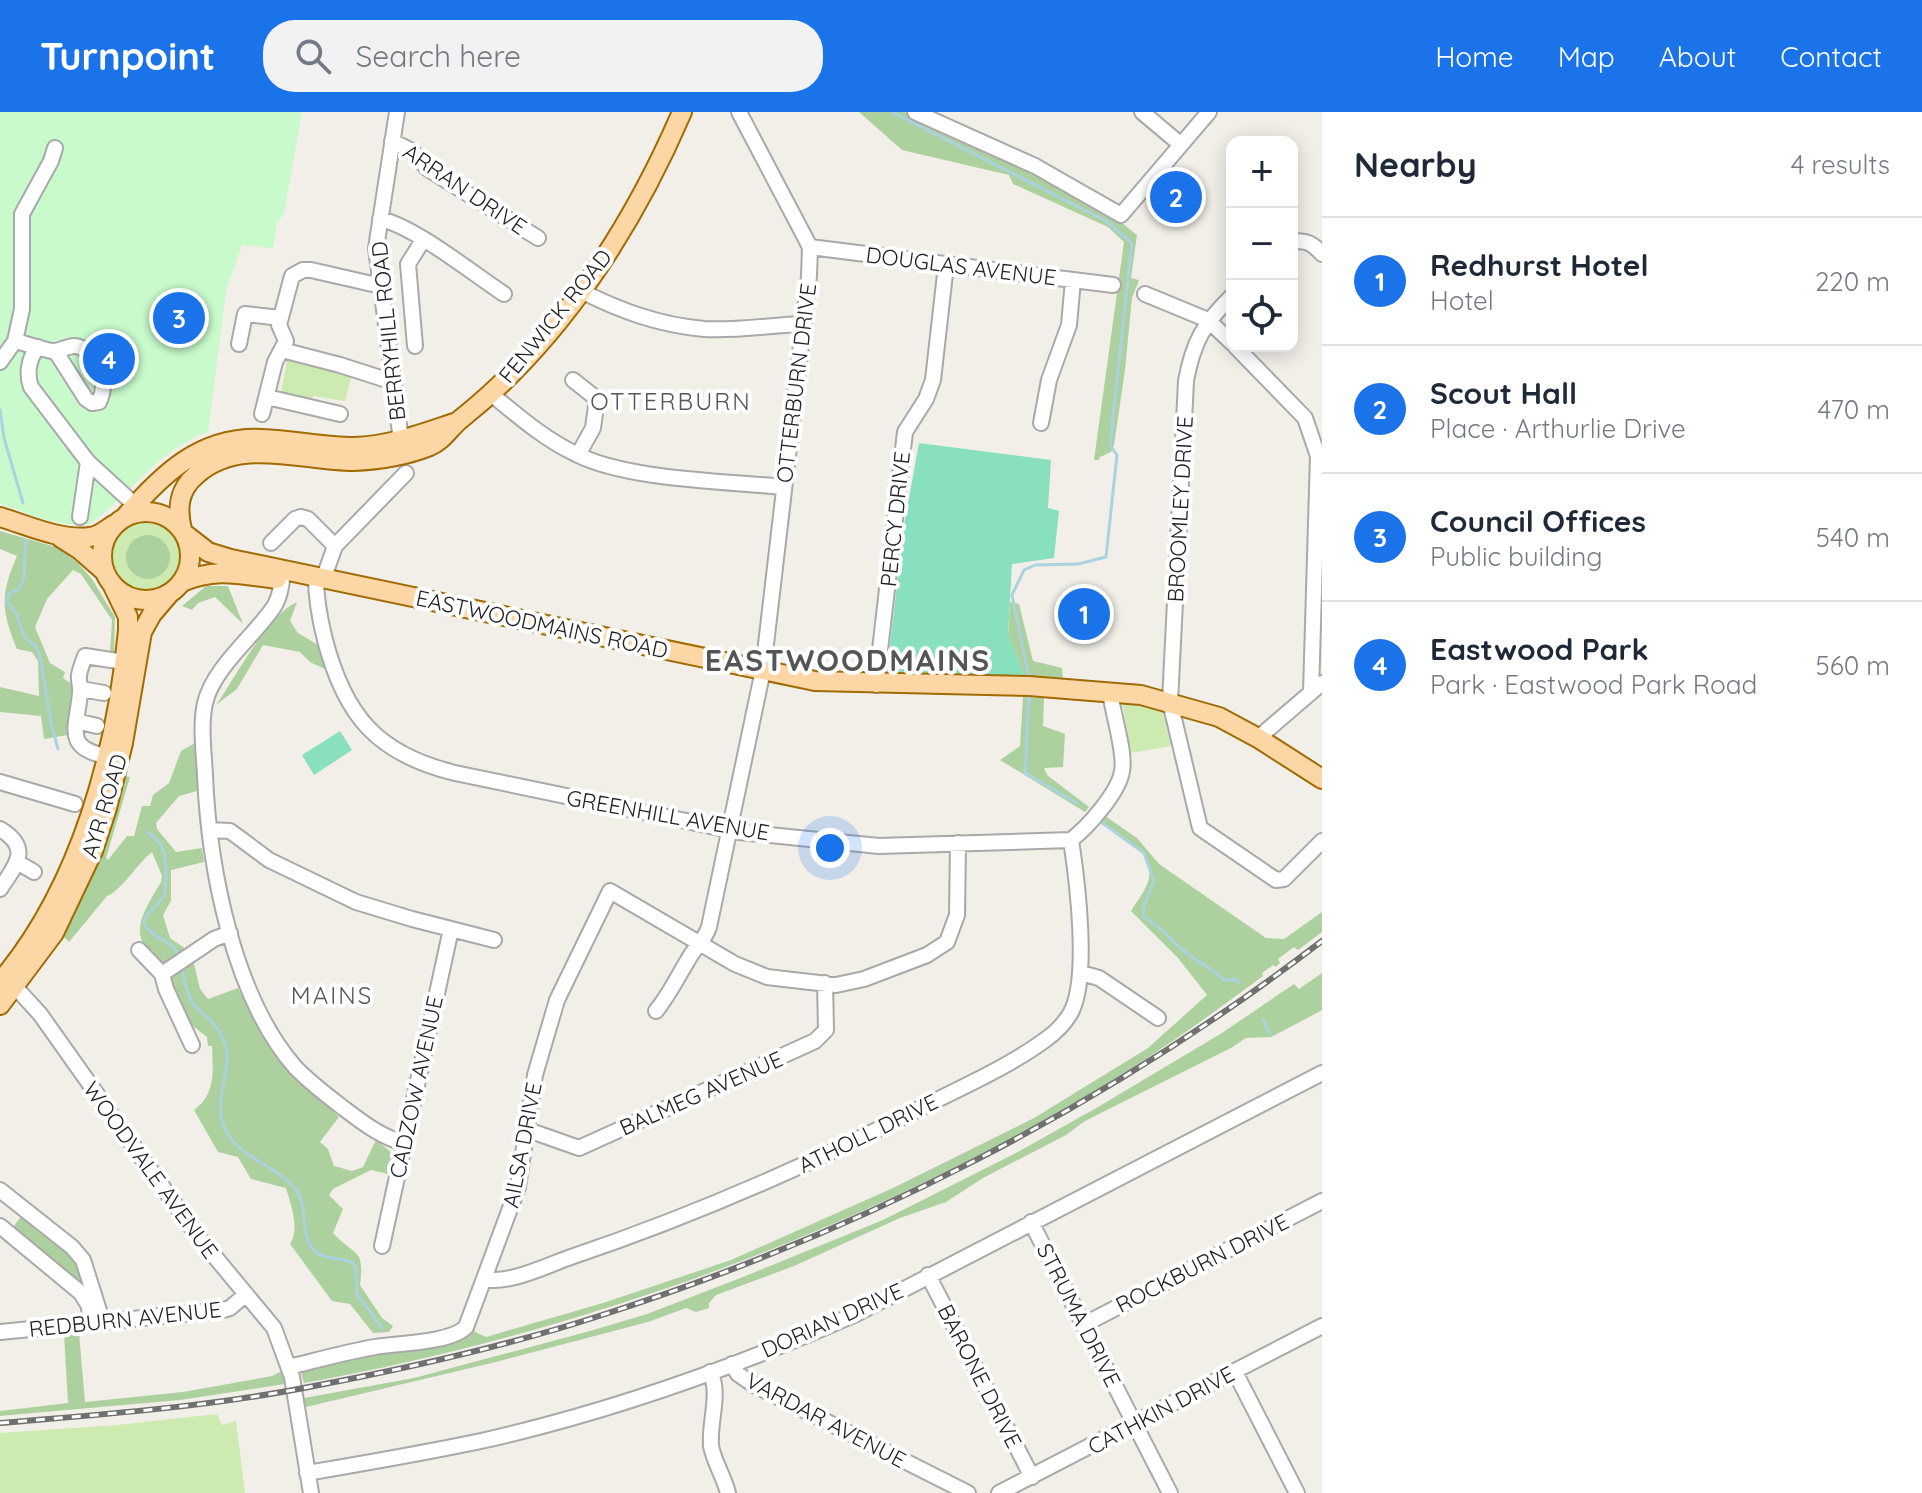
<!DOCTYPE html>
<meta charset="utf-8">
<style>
:root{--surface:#fff;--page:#f2f2f3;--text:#1f2937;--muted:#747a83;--line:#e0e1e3;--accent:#1a73e8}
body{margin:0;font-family:Quicksand,sans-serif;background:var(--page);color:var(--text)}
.controls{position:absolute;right:24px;top:24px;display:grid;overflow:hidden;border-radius:16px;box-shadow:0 4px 20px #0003}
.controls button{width:72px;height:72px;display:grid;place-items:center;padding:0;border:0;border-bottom:2px solid var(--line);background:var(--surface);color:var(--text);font:40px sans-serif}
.you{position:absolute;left:830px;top:736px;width:28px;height:28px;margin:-20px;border:6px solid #fff;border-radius:50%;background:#1a73e8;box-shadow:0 0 0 12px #1a73e833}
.badge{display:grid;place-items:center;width:52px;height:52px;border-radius:50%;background:var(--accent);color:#fff;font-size:26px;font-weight:700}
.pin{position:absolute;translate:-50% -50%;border:4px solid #fff;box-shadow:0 2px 8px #0006}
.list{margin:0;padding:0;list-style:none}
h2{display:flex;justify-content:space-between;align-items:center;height:104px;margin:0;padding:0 32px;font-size:34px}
h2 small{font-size:26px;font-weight:400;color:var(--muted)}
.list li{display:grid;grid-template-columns:52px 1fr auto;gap:24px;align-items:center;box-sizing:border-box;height:128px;padding:0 32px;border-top:2px solid var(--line)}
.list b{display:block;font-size:30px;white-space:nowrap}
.list p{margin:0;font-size:26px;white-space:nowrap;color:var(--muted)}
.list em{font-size:26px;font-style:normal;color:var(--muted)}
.icon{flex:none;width:44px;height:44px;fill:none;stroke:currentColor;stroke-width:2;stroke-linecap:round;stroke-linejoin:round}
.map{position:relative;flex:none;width:1322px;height:1381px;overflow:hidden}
header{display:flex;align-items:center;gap:48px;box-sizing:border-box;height:112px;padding:0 40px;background:var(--accent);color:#fff}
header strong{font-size:38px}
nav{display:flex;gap:44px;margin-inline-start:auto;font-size:28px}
.search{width:560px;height:72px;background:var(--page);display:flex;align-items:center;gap:20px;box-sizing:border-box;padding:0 28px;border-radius:32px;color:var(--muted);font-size:30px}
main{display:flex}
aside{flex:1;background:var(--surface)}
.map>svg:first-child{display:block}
.grass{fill:#cdebb0}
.forest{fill:#add19e}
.park{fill:#c8facc}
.pitch{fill:#88e0be}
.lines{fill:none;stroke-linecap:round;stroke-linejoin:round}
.stream{stroke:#aad3df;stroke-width:3}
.minor-casing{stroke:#a9a9a9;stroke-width:18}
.major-casing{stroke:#a06b00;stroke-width:22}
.minor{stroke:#fff;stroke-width:14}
.major{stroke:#fcd6a4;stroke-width:18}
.rail-casing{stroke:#707070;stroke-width:6}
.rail{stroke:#fff;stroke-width:3;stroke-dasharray:9;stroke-linecap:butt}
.labels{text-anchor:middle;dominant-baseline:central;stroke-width:8;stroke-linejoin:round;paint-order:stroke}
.street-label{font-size:22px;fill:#222;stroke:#fff}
.neighbourhood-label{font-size:24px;letter-spacing:2px;fill:#555;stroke:#fff}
.district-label{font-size:30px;font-weight:bold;letter-spacing:2px;fill:#555;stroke:#fff}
</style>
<header>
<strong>Turnpoint</strong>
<div class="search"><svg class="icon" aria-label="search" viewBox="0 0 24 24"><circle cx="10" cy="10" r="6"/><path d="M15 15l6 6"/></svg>Search here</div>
<nav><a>Home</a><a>Map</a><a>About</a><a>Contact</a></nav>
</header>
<main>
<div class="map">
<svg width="1322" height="1381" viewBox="0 0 1322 1381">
<rect width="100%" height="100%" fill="#f2efe9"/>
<path class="grass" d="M287,248l65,15 -7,26 -31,-5 -4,4 -29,-6z
M108 445a38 38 0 1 1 76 0a38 38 0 1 1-76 0Z
M1122,590l41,9 8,35 -40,7z
M217,1302l5,11 14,-4 9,72h-245v-60l117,-8z"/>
<path class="forest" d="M859,0h45l59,31 75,31 84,49 15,12 -6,43 8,2 -7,18 -7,72 -11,75 -3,7 -11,5 -1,3h-5l30,-218 -16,-15 -95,-43 -4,-9 -107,-25z
M0,419l59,17 19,15 14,16 23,38 -1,36 -4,1 2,-34 -31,-46 -8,-4 -26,29 -12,28 15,36 15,9 -2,6 10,7 -5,50 -24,4 -3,-23 -41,-4v-25l39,9 -1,-35 -6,-9 -15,-3c-16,-39 -17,-54 0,-93l-17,-7z
M126 445a22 22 0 1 1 44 0a22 22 0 1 1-44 0Z
M206,474h22l15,38 -28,-27 -17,6 -6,7 -10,-4z
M297,490l-7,19 8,12 20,12 7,24 -15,-7 -10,-10 -37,-7 -26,44 -21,16c19,-27 52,-91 81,-103z
M1010,490l9,2 14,57 29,7 1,10 -38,-1 -17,-41z
M1023,585l21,1 -1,28 22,8 -2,33 -19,1 3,7 42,32 -4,5 -85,-52 20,-14z
M197,630v49l-18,5 -23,27 1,6 19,23 26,-4 2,14 -33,8v31l-8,14 7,23 16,11 -23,15c-39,-27 -21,-49 -2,-82l1,-6 -10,-24c-15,12 -30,38 -45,44l-38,46 -9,-9 47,-92 18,-65 5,1 -24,81 2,2 19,-24h7l8,-30h8l3,-11 16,-12 12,-32z
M1105,704l32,22 22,26 107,74 18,1 38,-27v20l-24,18 -4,-3 -16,12 2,4 -4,4 -3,-2 -11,8 1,3c-64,48 -131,95 -201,135 -235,132 -493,224 -758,272l-3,-10 3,-5 165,-39 17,8 117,-34 128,-43 162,-72 141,-70 114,-70 59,-53 -29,-37 -47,-47c6,-10 17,-23 18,-34 4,-27 -28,-41 -47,-55z
M193,848l7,29 8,10 30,-11 28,54 17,22 56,53 -19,25 8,7 6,17 18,5 11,-4 13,-27 16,13 -4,21 -17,-4 -38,19 -4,6 14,14 -10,24c22,24 32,14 27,52l22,33 11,8 -4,6 -16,1 -23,-29 -18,-3 -42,-57c10,-15 1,-39 -4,-56l-35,-9 -13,-22 -20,-5 -24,-42c22,-16 19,-39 18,-64h-4l-1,-9 -17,-13 -24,-47z
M1322,861v37l-7,4 -44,23 -25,1 -15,10 -146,73 -19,14 -83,43 -37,24 -46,16 -106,48 -78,29 -7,8v5l-13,4 -10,-4 -38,14 -152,40 -190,45 -2,-9 110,-20 176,-47 57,-17 96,-37 140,-57 133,-67 82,-46 124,-74 72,-49 5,5z
M22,1103l52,41 9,19 -2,5h-7l-63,-50z
M79,1221l6,69 98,-10 89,-16 10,-5 3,13 -105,16 -180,16v-5l68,-8 -4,-69z"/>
<path class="park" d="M0,0h302l-18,101 -7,11 -4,24 -31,-3 -16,46 -18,141c-49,17 -78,62 -118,92 -28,5 -63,-11 -90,-20z"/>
<path class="pitch" d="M919,331l132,17 -3,48 11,3 -5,47 -42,6 -4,71 17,42 -136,-2 -2,-5 17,-145z
M340,619l12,19 -38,25 -12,-20z"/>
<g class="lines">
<path class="stream" d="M892,0l214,109 26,22 -22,202 7,10 -11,102 -28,7 -43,1 -11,5 -12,25 17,83
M0,298l4,28 19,65
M26,428l-2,37 -5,12 -9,4 -3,8 10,15 5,14 5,10 8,5 5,11 11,67 7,26
M1029,582l-4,79 53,31
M1101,710l43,31 10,28 -11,27 1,9c18,10 28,25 44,37 12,9 25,15 36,26l12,-1 3,4
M148,720c18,13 18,25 18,46 -1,6 0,14 -3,19 -6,11 -17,14 -19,26 8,17 29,16 35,34
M181,856c4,12 6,31 16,40 11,11 21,17 27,33 10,25 -9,53 -2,79 9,37 52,42 74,70 13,18 3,42 17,59 10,12 27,7 40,14l3,6 1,25 25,34
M1263,908l7,14"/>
<g class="minor-casing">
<path id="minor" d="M397,0l-21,136 26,200
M915,0l120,54 86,49 88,-103
M1142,0l38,32
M392,29l20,10 16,18 110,69
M380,107c34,7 92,54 124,75
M1292,130c14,-3 21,2 30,12
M810,135l303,38
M581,179c40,20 78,34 123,38 33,2 67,-4 100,-5
M1145,182l63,26 24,23
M1232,184c-28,27 -39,46 -46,85l-16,321 30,126 76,52 8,-1 38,-38
M15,229c13,3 25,8 37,10 10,1 18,-9 30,-3 19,10 26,36 17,54l-7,1 -6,-4 -30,-47
M239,232l6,-30 36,4
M415,234l-7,-82 15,-24
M1235,234l70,72 13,38 -7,236
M38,235c-9,10 -12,27 -7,40l57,75 47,43
M282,238l58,15 53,17
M0,250l15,-21 7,-32v-95l29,-53 4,-13
M573,268l24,19 -4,29 -15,27
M490,281c28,23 54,46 86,61 51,26 149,27 207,33
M267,285l73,17
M262,302l13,-52 11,-21 -7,-16 13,-49 11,-6h8l70,16
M1041,311l8,-43 20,-55 4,-45
M80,405l8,-55
M271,431l24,-24 6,-2 7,2 27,27
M283,457c-1,12 -2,25 -8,36 -19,30 -61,61 -70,98 -5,23 -1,50 0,73 4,91 28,220 90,291 15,16 34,30 51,43 17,13 37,28 58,33
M316,466c0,21 4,42 9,62 20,76 52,114 130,133l284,59 140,14 192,-6c17,-13 48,-48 51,-69 4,-18 -10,-59 -12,-80
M323,468l12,-34 71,-73
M876,573l29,-253 21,-33 7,-19 13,-115
M81,577l23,4
M76,609l21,5
M1258,626l64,-55
M114,638l-8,6c-43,-8 -29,-29 -26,-63 1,-6 -2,-12 -1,-18 1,-6 4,-13 6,-19l39,6
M0,670l75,22
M0,717c32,19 16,36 0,60
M210,718l20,1 39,29 87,42 56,17 82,21
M17,750l17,10
M139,838l23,24 4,15 26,56
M1081,861l18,5 59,40
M162,862l52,-35 16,-6
M8,867l32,35 156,220 78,94 18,49 19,116
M656,899c13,-16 21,-33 32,-51 6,-12 17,-20 21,-33l54,-257 46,-394 1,-29 -71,-135
M528,1018l51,18 236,-107 11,-11 -1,-47
M0,1078l72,57 11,13 20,63
M1031,1110l139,271
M0,1114l81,67 8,13 1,17
M382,1134l69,-317
M928,1163l104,202
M484,1167c24,6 64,-14 87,-22 122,-41 238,-92 352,-150 41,-21 85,-40 122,-67 10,-7 19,-16 25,-26 20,-33 7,-135 1,-174
M1083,1213l239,-124
M0,1220l223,-22 7,-2 15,-13
M732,1252l6,10 16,11 214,108
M289,1255c29,-7 57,-15 86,-20 24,-4 75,-4 91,-20l52,-140 17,-112 22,-75 53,-109 125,73 32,13 69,8 28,-6 63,-24 20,-13 10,-27 1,-72
M710,1260c11,21 -1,49 1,74 3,16 13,31 17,47
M1235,1260l62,121
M307,1361c59,-10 117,-20 174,-32 129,-29 255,-74 375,-127l466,-241
M999,1381l323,-167"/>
</g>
<g class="major-casing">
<path id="major" d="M102 444a44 44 0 1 1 88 0a44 44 0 1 1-88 0Z
M0,405c27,8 61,24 90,20 9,-1 16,-7 23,-12
M125,405c37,-43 76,-81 137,-78 31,1 61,8 92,8 35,-1 67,-13 100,-24
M182,418c-5,-21 -4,-40 14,-55 43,-39 106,-14 157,-14 27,-1 52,-5 77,-15 14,-6 20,-19 32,-28 98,-78 171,-192 220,-306
M185,422l23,18 23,7 584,122 214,5 112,9 78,22 39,21 64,41
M61,426l19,12 25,22
M182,470c36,-15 58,-7 95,-3
M0,870c81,-95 117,-231 128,-352v-13l-15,-31
M0,893l54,-72 39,-82 14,-43 16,-65 19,-111 10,-18 18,-21"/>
</g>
<use href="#minor" class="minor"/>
<use href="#major" class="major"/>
<g class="rail-casing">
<path id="rail" d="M0,1311c105,-9 210,-16 314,-37 95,-18 193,-40 285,-70 260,-83 506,-209 723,-375"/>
</g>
<use href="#rail" class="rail"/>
</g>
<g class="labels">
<g class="street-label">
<text transform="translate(465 77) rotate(34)">ARRAN DRIVE</text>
<text transform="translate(961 154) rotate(7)">DOUGLAS AVENUE</text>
<text transform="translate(555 204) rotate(-51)">FENWICK ROAD</text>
<text transform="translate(388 219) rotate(-96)">BERRYHILL ROAD</text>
<text transform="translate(796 271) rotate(-83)">OTTERBURN DRIVE</text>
<text transform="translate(1180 397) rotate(-87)">BROOMLEY DRIVE</text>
<text transform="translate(895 407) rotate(-84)">PERCY DRIVE</text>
<text transform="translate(542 512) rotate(12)">EASTWOODMAINS ROAD</text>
<text transform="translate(104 694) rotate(-73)">AYR ROAD</text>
<text transform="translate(668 703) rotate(10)">GREENHILL AVENUE</text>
<text transform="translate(416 975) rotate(-78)">CADZOW AVENUE</text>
<text transform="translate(701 981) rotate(-24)">BALMEG AVENUE</text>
<text transform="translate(868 1021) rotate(-26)">ATHOLL DRIVE</text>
<text transform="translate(522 1033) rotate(-79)">AILSA DRIVE</text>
<text transform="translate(151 1058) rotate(54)">WOODVALE AVENUE</text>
<text transform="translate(1202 1151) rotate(-27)">ROCKBURN DRIVE</text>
<text transform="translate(1079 1203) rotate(63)">STRUMA DRIVE</text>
<text transform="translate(125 1207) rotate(-6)">REDBURN AVENUE</text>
<text transform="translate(832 1208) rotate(-24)">DORIAN DRIVE</text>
<text transform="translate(980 1264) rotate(63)">BARONE DRIVE</text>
<text transform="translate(1161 1298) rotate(-28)">CATHKIN DRIVE</text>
<text transform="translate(826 1308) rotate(28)">VARDAR AVENUE</text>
</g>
<g class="neighbourhood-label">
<text x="671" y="289">OTTERBURN</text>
<text x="332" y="883">MAINS</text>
</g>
<g class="district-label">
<text x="848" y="548">EASTWOODMAINS</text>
</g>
</g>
</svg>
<div class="controls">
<button>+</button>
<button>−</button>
<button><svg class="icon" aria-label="locate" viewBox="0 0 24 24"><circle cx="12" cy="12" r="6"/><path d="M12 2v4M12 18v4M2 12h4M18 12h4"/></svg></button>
</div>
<div class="you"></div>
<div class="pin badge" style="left:1084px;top:502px">1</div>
<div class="pin badge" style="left:1176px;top:85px">2</div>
<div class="pin badge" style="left:179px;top:206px">3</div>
<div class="pin badge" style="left:109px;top:247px">4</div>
</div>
<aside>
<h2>Nearby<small>4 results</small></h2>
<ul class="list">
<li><span class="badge">1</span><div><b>Redhurst Hotel</b><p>Hotel</p></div><em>220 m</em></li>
<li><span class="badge">2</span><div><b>Scout Hall</b><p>Place · Arthurlie Drive</p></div><em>470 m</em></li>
<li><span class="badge">3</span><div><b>Council Offices</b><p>Public building</p></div><em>540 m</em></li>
<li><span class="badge">4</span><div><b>Eastwood Park</b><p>Park · Eastwood Park Road</p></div><em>560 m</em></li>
</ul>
</aside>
</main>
